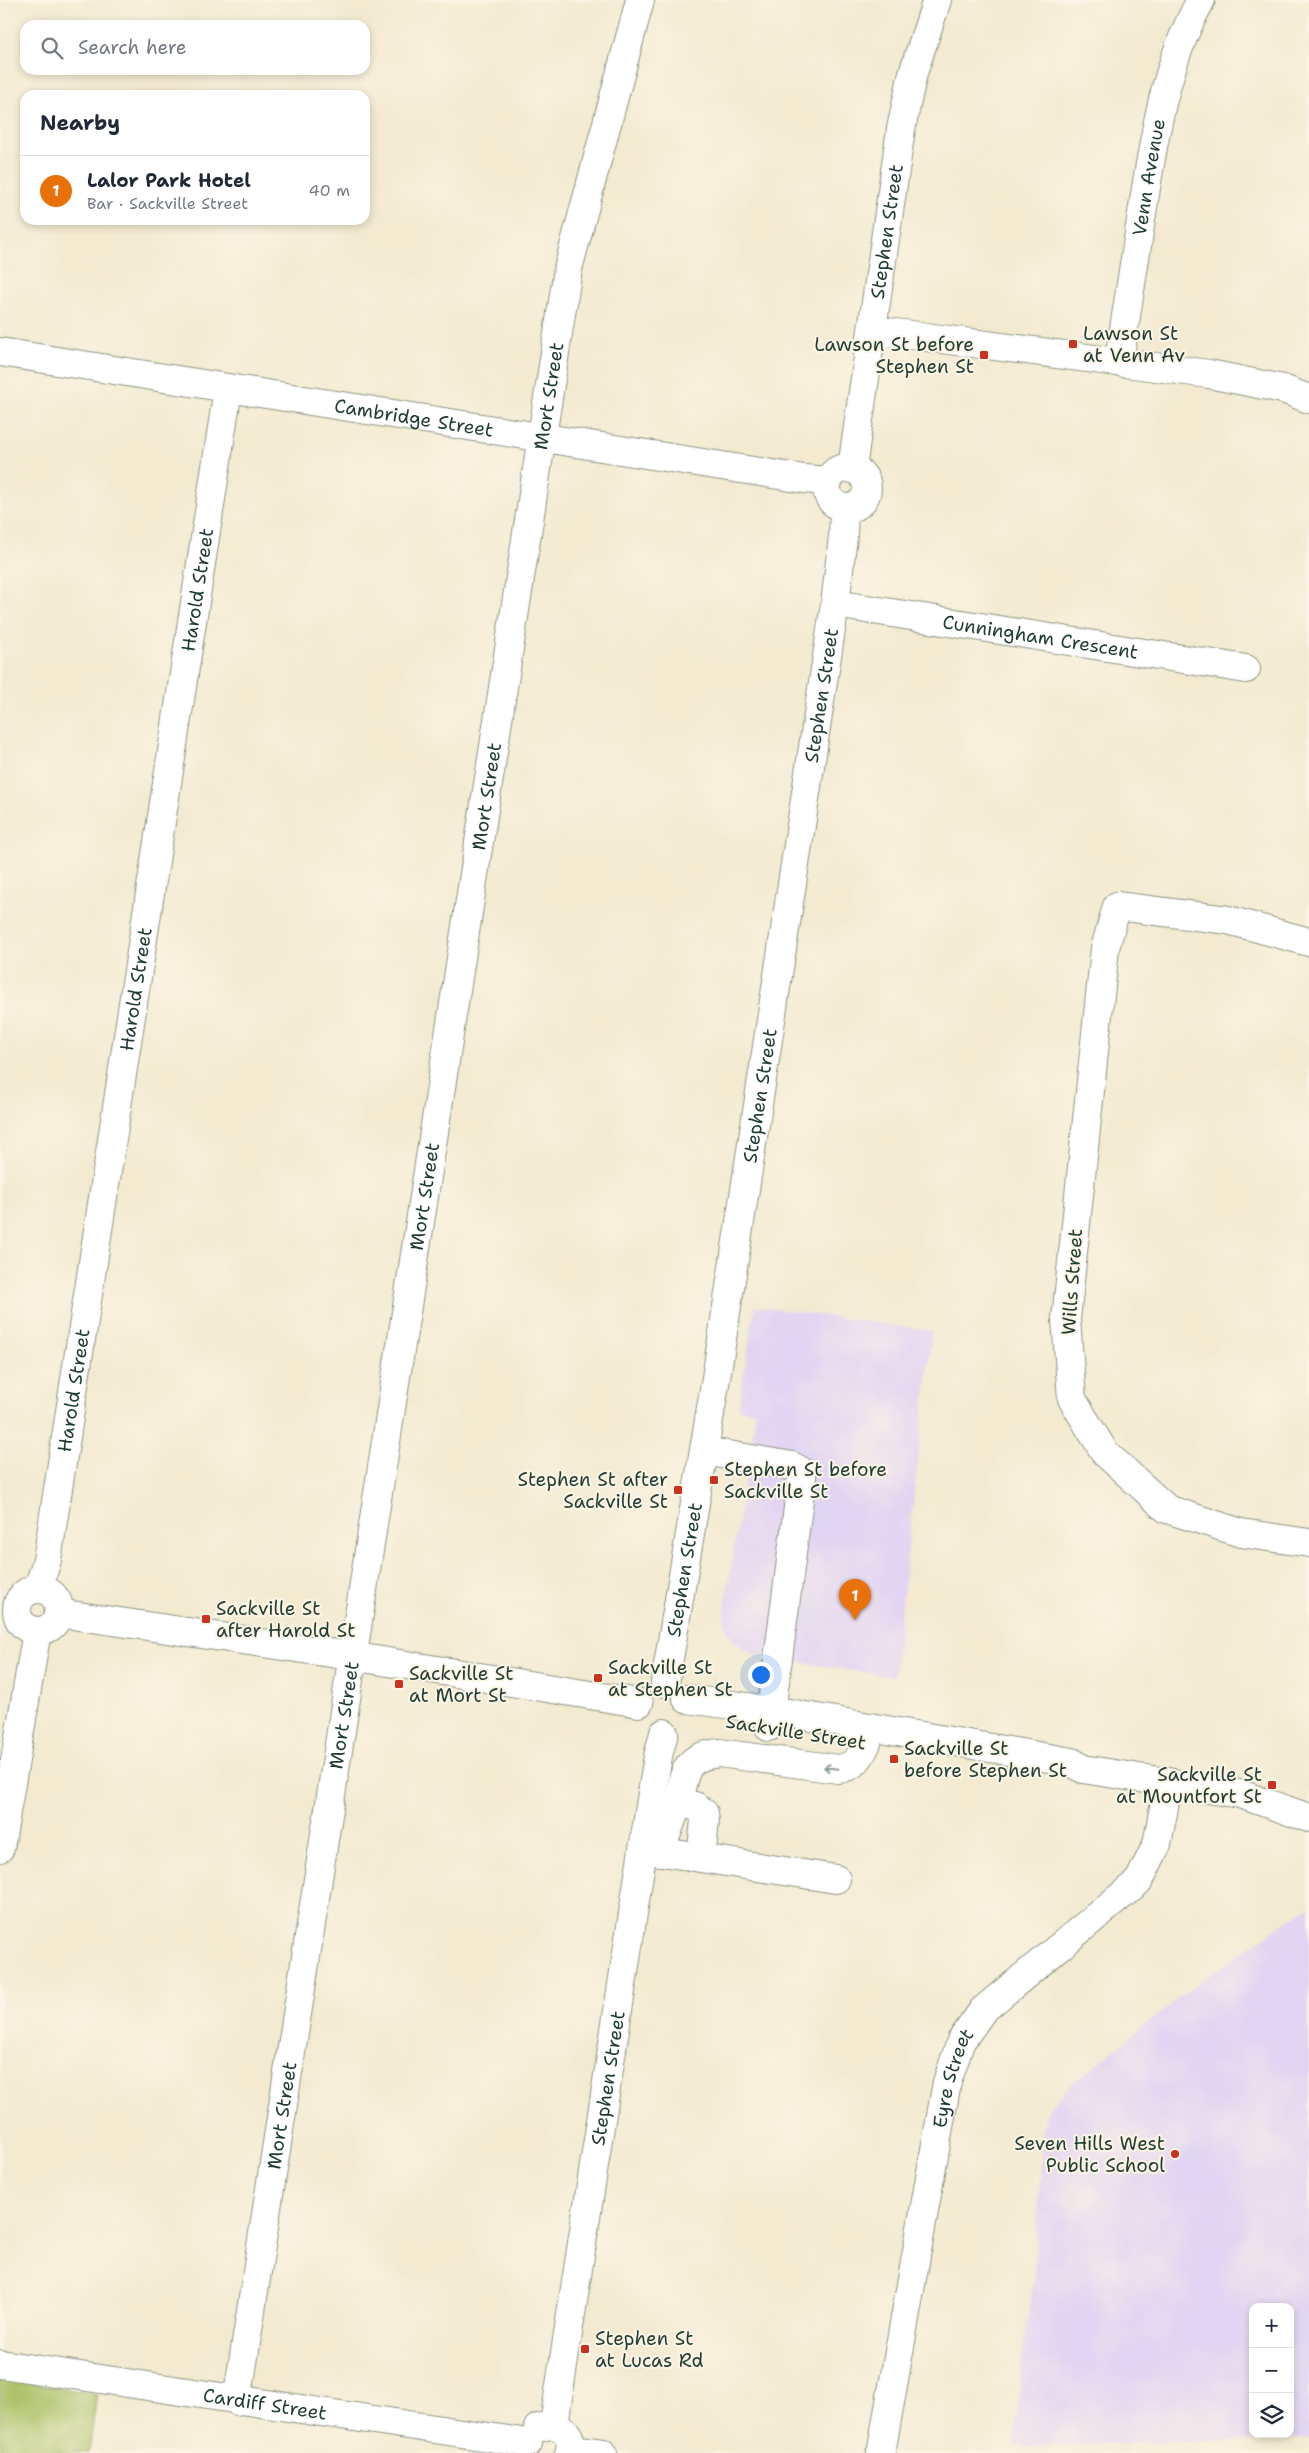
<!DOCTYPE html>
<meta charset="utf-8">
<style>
:root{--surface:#fff;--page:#f6f6f7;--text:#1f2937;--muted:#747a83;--line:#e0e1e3;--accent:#c8321e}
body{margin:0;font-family:"Shantell Sans",sans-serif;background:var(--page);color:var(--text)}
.controls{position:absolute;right:15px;bottom:15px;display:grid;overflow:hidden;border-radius:10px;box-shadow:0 2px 8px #0003}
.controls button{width:45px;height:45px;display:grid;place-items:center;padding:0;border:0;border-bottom:1px solid var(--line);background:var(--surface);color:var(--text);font:25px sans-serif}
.you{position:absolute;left:760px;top:1674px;width:18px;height:18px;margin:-12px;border:4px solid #fff;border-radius:50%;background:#1a73e8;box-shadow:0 0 0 8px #1a73e833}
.badge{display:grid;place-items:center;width:32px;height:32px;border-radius:50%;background:var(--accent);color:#fff;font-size:16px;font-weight:700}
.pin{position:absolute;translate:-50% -41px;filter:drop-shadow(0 1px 2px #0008)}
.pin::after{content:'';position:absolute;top:26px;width:18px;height:15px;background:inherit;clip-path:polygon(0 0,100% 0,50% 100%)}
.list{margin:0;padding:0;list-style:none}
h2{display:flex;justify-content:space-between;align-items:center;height:65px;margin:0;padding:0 20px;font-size:21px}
h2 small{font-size:16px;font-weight:400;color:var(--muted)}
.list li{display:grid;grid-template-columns:32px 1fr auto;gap:15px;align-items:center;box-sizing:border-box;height:70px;padding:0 20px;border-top:1px solid var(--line)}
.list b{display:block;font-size:19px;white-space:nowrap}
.list p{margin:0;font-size:16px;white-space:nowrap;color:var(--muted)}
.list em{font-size:16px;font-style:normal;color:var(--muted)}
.icon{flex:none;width:28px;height:28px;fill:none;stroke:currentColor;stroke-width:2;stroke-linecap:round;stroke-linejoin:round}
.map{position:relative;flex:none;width:1309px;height:2453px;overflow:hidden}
.search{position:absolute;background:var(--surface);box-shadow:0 2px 8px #0003;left:20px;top:20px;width:350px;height:55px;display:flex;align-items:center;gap:12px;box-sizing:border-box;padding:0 18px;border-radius:15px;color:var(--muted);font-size:19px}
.panel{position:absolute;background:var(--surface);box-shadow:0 2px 8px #0003;left:20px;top:90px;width:350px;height:135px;border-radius:15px}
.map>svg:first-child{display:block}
.built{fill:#e2d4f3;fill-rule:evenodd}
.green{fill:#abc166;stroke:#657f4d}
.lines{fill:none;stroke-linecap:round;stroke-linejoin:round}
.minor-casing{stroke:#899482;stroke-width:30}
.minor{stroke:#fff;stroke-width:28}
.oneway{stroke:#8f9e9a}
.poi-dot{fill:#c8321e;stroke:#fcf5e5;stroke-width:2}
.labels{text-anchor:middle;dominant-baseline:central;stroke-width:4;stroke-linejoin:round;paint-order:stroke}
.street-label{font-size:19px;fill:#1f3d34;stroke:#fcf5e5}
.poi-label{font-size:19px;fill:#1f3d34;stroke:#fcf5e5;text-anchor:start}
</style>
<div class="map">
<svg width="1309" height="2453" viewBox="0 0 1309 2453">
<rect width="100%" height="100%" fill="#fcf5e5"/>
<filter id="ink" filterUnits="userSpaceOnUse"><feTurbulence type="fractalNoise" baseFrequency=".02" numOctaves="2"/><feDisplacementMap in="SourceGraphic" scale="10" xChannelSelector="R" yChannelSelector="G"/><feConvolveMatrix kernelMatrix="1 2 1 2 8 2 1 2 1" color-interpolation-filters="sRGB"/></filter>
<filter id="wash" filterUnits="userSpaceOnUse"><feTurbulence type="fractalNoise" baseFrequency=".0096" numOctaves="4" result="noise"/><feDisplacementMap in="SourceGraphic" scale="20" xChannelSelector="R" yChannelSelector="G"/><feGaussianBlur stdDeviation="1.12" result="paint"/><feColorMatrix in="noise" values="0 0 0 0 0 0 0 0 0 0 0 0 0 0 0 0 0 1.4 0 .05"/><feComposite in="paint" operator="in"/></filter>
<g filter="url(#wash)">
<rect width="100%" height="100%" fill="#f3ead0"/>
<path class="built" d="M755,1306l177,25 -38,346 -141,-22 -20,-15 -6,-10 -3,-12 3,-27 29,-179 -18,-3z
M1309,1906v533l-295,7 8,-88 12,-84 9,-146 5,-20 28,-28 122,-97zM1253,2307h37v127h-37z"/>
<path class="green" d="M0,2379l97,15 -8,59h-89z"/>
</g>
<g filter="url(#ink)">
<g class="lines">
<g class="minor-casing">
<g id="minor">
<path d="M873,330l336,44 74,15 26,10"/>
<path id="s1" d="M0,352l804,127 24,2"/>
<path id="s2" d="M1119,361c8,-51 16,-103 24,-154 11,-71 22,-143 58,-207"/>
<circle cx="847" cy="488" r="20"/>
<path id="s3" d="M852,468l49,-339 12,-56 24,-73"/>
<path id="s4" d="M835,604l411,65"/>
<path d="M1309,942l-81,-22 -111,-14 -12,42 -39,371 6,80 33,54 62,56 74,24 68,10"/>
<path d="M704,1451l88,15 9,5 1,6 -33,250"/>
<path id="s5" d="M38,1589l9,-29 181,-1171"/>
<circle cx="38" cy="1610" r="21"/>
<path d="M58,1613l293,43 288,47"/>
<path id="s6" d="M665,1683l51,-305 119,-774 8,-68 1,-28"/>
<path d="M687,1699l84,11 301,52 11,7 157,25 69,24"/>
<path d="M678,1803c7,-31 5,-46 41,-50l119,16c17,-2 22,-11 29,-26"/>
<path d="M0,1848l37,-217"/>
<path d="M643,1849l193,30"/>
<path d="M660,1852l18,-49 17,3 9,7 1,7 -4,38"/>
<path id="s7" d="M0,2364l528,79"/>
<path id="s8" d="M237,2401l331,-2132 72,-269"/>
<path id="s9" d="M554,2424l89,-575 15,-93 6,-23"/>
<path d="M538,2428l16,-4c13,6 20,15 15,29"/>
<path d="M571,2449l32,4"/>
<path id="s10" d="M881,2453l66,-371 14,-41 22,-31 156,-129 18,-37 12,-63"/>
</g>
</g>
<use href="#minor" class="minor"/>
</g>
<defs><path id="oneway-shaft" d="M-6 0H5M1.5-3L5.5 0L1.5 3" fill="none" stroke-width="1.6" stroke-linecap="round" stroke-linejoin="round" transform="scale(1.25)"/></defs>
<use class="oneway" href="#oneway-shaft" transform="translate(831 1768) rotate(-174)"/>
</g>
<g class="poi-dot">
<rect x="1068" y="339" width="10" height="10" rx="2.5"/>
<rect x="979" y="350" width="10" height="10" rx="2.5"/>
<rect x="709" y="1475" width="10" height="10" rx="2.5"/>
<rect x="673" y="1485" width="10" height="10" rx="2.5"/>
<rect x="201" y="1614" width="10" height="10" rx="2.5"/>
<rect x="593" y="1673" width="10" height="10" rx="2.5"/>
<rect x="394" y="1679" width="10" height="10" rx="2.5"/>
<rect x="889" y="1754" width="10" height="10" rx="2.5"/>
<rect x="1267" y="1780" width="10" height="10" rx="2.5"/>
<circle cx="1175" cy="2154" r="5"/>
<rect x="580" y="2344" width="10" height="10" rx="2.5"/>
</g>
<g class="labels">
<g class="street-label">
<text stroke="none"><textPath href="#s2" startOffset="186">Venn Avenue</textPath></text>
<text stroke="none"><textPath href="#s3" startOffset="239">Stephen Street</textPath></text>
<text stroke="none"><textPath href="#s8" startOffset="2029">Mort Street</textPath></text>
<text stroke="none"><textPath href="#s1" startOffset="419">Cambridge Street</textPath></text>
<text stroke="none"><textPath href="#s5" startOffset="1012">Harold Street</textPath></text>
<text stroke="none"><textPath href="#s4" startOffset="208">Cunningham Crescent</textPath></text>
<text stroke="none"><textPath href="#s6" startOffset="1000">Stephen Street</textPath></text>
<text stroke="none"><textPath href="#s8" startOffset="1624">Mort Street</textPath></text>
<text stroke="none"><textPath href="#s5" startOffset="608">Harold Street</textPath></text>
<text stroke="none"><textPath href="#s6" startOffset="595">Stephen Street</textPath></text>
<text stroke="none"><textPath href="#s8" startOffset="1219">Mort Street</textPath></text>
<text transform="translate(1072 1282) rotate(-86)">Wills Street</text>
<text stroke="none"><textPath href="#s5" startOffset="202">Harold Street</textPath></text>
<text stroke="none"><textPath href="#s6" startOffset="115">Stephen Street</textPath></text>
<text stroke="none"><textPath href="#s8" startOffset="694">Mort Street</textPath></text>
<text transform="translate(796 1732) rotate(9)">Sackville Street</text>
<text stroke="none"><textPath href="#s9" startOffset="350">Stephen Street</textPath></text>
<text stroke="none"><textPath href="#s10" startOffset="382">Eyre Street</textPath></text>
<text stroke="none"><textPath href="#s8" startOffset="289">Mort Street</textPath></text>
<text stroke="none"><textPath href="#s7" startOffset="268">Cardiff Street</textPath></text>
</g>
<g class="poi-label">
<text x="1083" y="333">Lawson St<tspan x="1083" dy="22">at Venn Av</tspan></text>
<text x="974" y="344" text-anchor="end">Lawson St before<tspan x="974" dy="22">Stephen St</tspan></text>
<text x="724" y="1469">Stephen St before<tspan x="724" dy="22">Sackville St</tspan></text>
<text x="668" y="1479" text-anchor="end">Stephen St after<tspan x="668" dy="22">Sackville St</tspan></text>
<text x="216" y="1608">Sackville St<tspan x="216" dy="22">after Harold St</tspan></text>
<text x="608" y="1667">Sackville St<tspan x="608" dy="22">at Stephen St</tspan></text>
<text x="409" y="1673">Sackville St<tspan x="409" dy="22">at Mort St</tspan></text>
<text x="904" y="1748">Sackville St<tspan x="904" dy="22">before Stephen St</tspan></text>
<text x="1262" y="1774" text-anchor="end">Sackville St<tspan x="1262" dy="22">at Mountfort St</tspan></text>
<text x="1165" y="2143" text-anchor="end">Seven Hills West<tspan x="1165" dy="22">Public School</tspan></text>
<text x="595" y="2338">Stephen St<tspan x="595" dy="22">at Lucas Rd</tspan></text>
</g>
</g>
</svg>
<div class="controls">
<button>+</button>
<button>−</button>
<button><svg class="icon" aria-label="layers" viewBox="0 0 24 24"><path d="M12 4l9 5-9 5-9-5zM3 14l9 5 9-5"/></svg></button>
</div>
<div class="you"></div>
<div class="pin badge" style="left:855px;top:1620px;background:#e8710a">1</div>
<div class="search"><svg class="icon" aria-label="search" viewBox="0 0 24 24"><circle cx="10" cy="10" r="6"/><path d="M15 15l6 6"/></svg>Search here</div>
<section class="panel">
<h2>Nearby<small></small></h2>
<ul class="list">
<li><span class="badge" style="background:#e8710a">1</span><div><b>Lalor Park Hotel</b><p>Bar · Sackville Street</p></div><em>40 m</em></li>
</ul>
</section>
</div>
